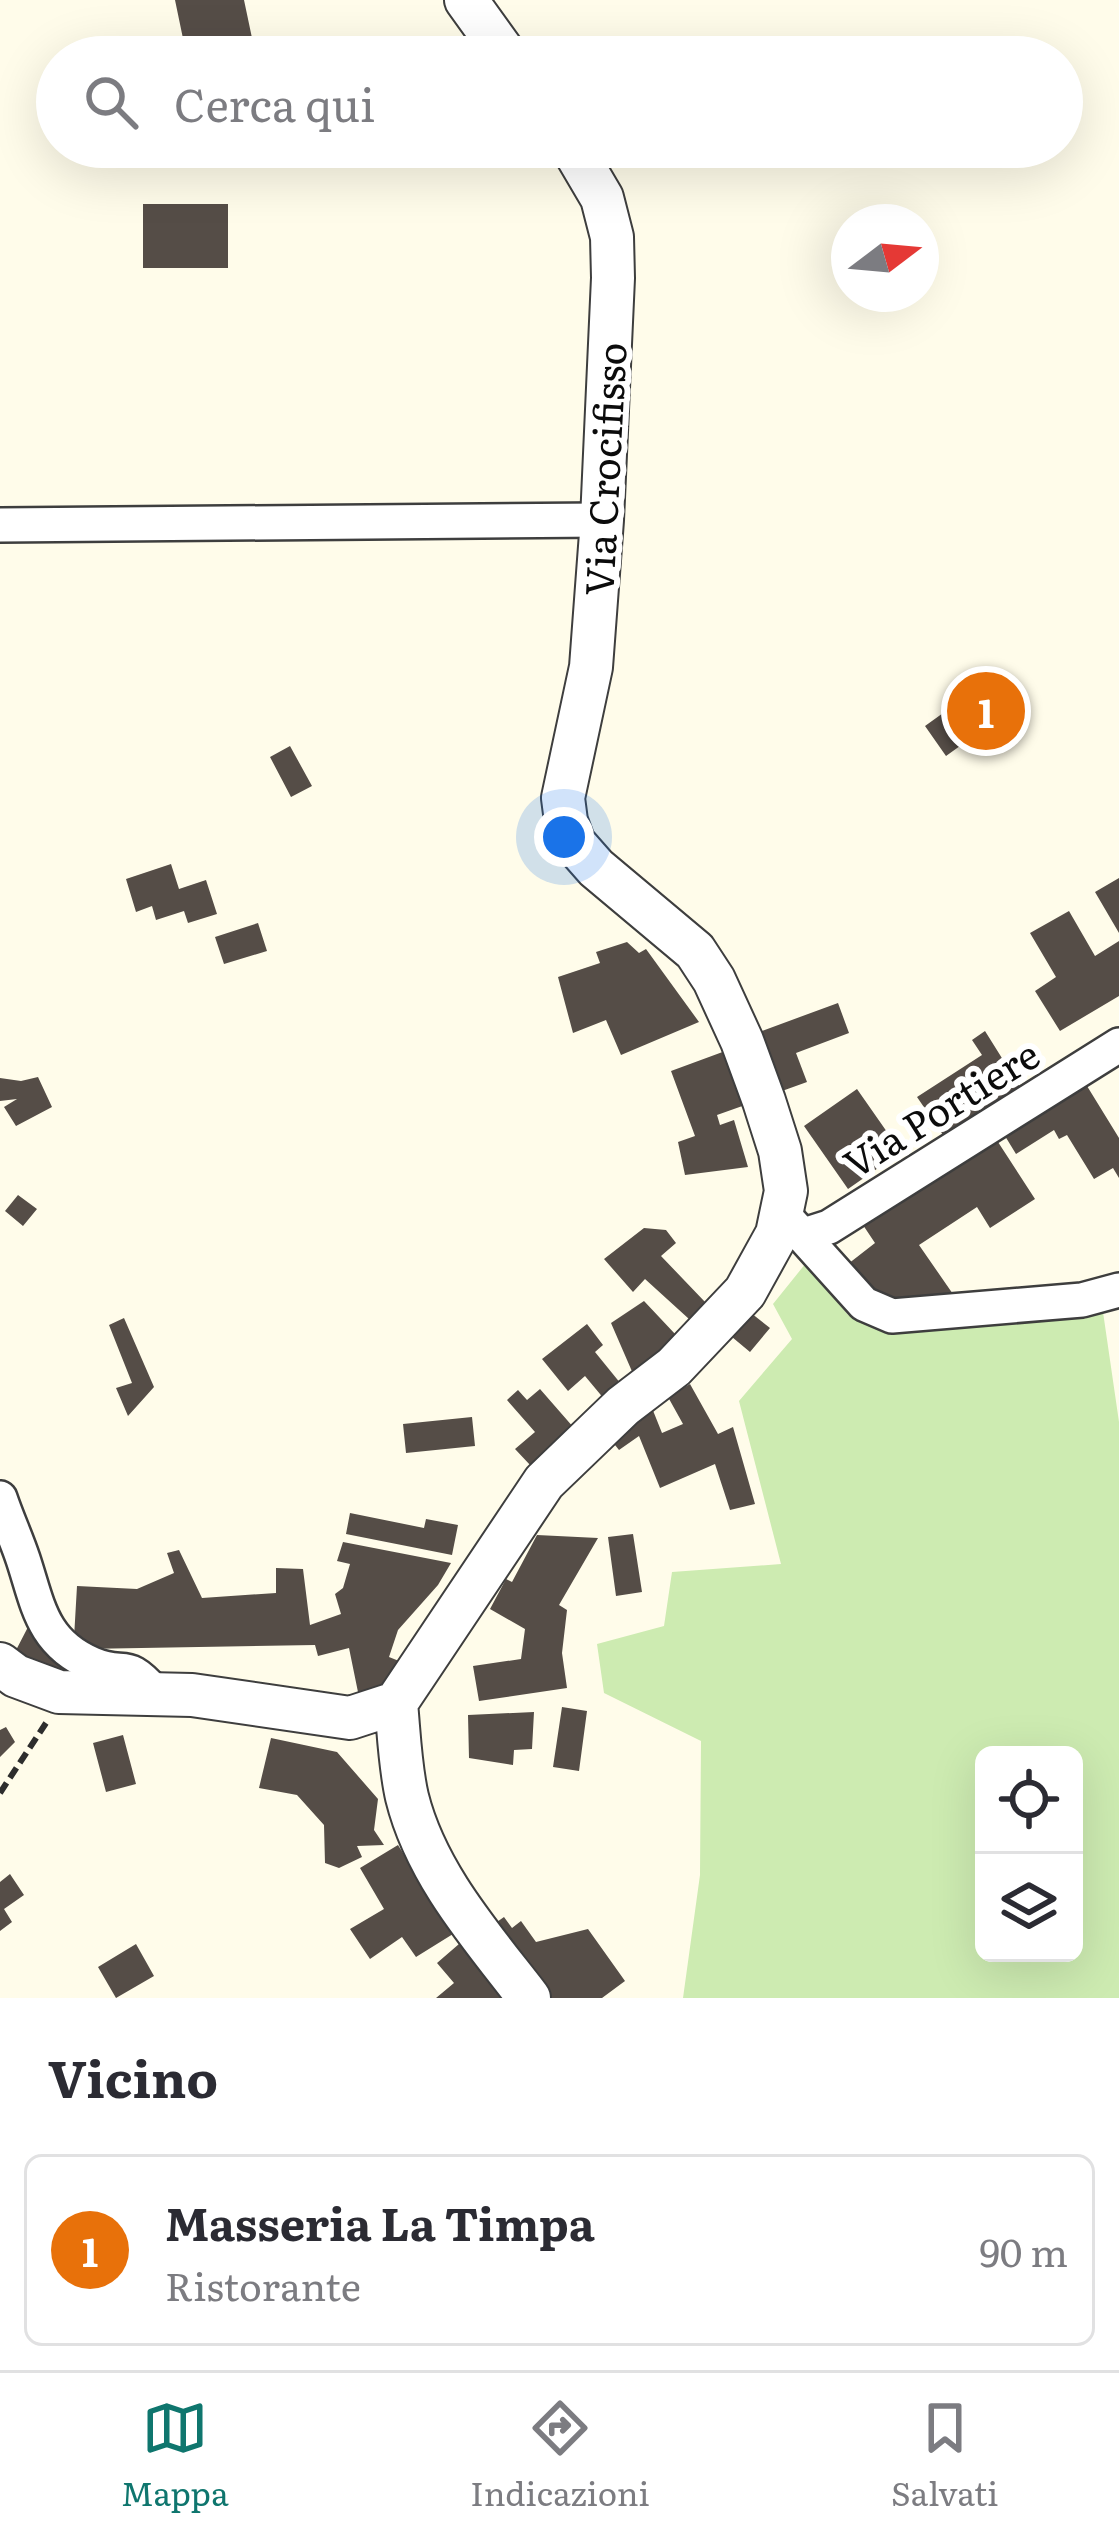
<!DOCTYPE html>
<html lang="it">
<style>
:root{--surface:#fff;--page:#f7f7f7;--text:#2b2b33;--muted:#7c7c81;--line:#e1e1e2;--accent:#0f766e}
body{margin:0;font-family:Literata,serif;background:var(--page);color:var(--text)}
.controls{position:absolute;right:36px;bottom:36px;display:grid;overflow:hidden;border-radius:18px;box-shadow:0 12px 48px #0002}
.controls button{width:108px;height:108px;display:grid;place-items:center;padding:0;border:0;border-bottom:3px solid var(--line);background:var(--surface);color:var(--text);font:60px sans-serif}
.compass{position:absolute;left:831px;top:204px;width:108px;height:108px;border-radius:50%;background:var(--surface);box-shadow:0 12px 48px #0002;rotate:74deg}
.you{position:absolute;left:564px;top:837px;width:42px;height:42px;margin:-30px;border:9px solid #fff;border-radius:50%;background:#1a73e8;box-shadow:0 0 0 18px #1a73e833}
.badge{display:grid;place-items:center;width:78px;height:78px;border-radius:50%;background:var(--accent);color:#fff;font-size:39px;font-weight:700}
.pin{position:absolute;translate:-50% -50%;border:6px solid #fff;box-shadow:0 3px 12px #0006}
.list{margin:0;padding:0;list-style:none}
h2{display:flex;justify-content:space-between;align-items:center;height:156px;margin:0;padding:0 48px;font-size:51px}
h2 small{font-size:39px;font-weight:400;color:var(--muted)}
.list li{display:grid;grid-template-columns:78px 1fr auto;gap:36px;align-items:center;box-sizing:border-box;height:192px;margin:0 24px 24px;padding:0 24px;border:3px solid var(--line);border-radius:18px}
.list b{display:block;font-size:45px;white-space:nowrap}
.list p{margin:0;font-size:39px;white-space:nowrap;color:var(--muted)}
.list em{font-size:39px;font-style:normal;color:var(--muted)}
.icon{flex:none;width:66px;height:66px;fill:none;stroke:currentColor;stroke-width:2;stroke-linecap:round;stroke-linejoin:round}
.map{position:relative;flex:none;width:1119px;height:1998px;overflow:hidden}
.search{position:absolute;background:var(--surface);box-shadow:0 12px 48px #0002;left:36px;right:36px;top:36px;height:132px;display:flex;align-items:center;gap:30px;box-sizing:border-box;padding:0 42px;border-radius:66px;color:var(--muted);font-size:45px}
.sheet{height:372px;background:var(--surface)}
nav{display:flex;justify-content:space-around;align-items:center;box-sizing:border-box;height:168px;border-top:3px solid var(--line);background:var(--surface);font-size:33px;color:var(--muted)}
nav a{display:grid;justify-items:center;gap:6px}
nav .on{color:var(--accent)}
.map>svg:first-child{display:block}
.green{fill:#cdebb1;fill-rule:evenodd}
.building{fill:#554d47}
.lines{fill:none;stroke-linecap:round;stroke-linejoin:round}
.minor-casing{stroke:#3e3e3e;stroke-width:38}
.tertiary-casing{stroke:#3e3e3e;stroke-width:46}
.path{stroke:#2d2d2d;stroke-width:6;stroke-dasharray:12 6;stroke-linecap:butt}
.minor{stroke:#fff;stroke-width:33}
.tertiary{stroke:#fff;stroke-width:42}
.labels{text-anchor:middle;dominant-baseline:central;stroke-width:12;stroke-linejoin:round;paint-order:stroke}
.street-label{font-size:39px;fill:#0b0b0b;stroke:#fff}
</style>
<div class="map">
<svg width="1119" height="1998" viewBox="0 0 1119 1998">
<rect width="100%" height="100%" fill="#fffcea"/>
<path class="green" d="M806,1263l42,52 36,18 219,-21 16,110v576h-436l17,-123 1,-134 -97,-48 -7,-49 67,-18 8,-54 109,-8 -42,-163 53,-62 -19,-35zM984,1755h90v198h-90z"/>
<path class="building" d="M175,0h69l8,38 -66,15z
M143,204h85v64h-85z
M978,688l21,30 -53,38 -21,-30z
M290,746l22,40 -21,11 -21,-40z
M171,864l8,25 27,-9 11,34 -29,9 -4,-12 -28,9 -4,-14 -16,6 -10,-33z
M1119,878v55l-24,-41z
M1069,911l26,45 24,-15v55l-59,35 -25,-40 21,-14 -26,-44z
M258,923l9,28 -43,13 -9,-27z
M627,942l12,11 7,-4 53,73 -78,33 -15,-35 -33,13 -15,-56 42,-14 -4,-11z
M838,1003l11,30 -53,20 11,29 -25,9 -23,-59z
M985,1031l35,56 -77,48 -26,-38 65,-42 -10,-15z
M728,1050l20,54 -31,11 3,10 14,-5 14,47 -63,8 -7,-33 17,-6 -24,-65z
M38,1077l14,30 -36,19 -12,-19 13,-8 -17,2v-23l21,3z
M1087,1086l32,52v40l-6,-10 -19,11 -27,-44 -8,4 -5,-9 -38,24 -11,-18z
M857,1089l44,63 -53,37 -44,-63z
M998,1142l37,57 -45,29 -13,-21 -58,38 36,52 -59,3 -17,-6 -31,-30 27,-21 -14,-21z
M18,1195l19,14 -14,17 -18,-15z
M644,1228l22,2 10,13 -15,13 45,47 -17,16 -44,-40 -12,13 -29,-33z
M644,1301l32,34 -42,41 -23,-53z
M751,1313l19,15 -20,24 -18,-15z
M124,1318l30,69 -26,29 -12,-28 16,-5 -23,-58z
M587,1324l16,21 -8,7 26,32 -16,16 -20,-24 -17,15 -26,-32z
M690,1384l28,50 15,-7 22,77 -25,6 -15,-46 -55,24 -21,-52 -20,14 -8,-10 41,-32 10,25 21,-9 -15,-27z
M540,1389l34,39 -43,38 -16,-17 20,-17 -28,-32 11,-10 9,10z
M472,1417l3,29 -69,7 -3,-29z
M350,1513l74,15 2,-9 32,6 -6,30 -106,-21z
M633,1534l9,58 -26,4 -8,-59z
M537,1535l61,3 -39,67 8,5 -5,43 5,35 -88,13 -6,-35 48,-7 4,-30 -35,-20 16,-30 6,3z
M343,1542l108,21 -13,22 -40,45 -9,27 10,4 -25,35 -15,1 -10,-49 -31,8 -3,-11 -231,4 -10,-11 3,-52 60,3 37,-16 -7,-20 12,-3 23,48 74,-5v-25l27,1 7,56 31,-11 -6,-20 8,-6 7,-24 -13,-3z
M28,1627l55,44 -27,5 -43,-20z
M562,1707l25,4 -8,60 -26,-4z
M534,1712l-2,37 -18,1 -1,15 -44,-7 -1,-43z
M6,1727l9,15 -15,15v-27z
M123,1735l13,49 -30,8 -13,-49z
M271,1738l66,14 41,47 -4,31 10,15 -27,1 5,11 -23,11 -14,-5 -1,-38 -27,-30 -38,-7z
M398,1845l55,89 -37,23 -14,-20 -32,22 -20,-30 34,-20 -24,-41z
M10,1874l14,21 -20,14 8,13 -12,9v-49z
M504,1917l8,11 9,-7 15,21 52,-13 37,52 -23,17h-51l-57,-74z
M136,1944l18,32 -38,22 -18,-31z
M459,1944l35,43 8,11h-66l18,-15 -17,-20z"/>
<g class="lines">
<g class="minor-casing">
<path id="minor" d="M0,525l602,-5
M782,1213l82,91 28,12 190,-16 37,-10
M804,1235l25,-8 290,-182
M0,1498c7,21 16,40 23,61 15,45 18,83 69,105 35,15 32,-7 64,30"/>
</g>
<g class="tertiary-casing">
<path id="tertiary" d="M466,0l41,57
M0,1664l16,12 43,16 133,3 158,23 46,-15
M396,1703l148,-221 79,-76 51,-39 71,-75 32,-58 9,-43 -6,-40 -16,-50 -22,-60 -28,-61 -19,-29 -99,-83 -22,-25 -8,-22 -3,-23 28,-131 11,-147 11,-242 -1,-41 -10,-39 -30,-51
M396,1703c3,31 4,64 11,94 19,77 75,140 122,201"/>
</g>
<path class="path" d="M0,1793l46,-70"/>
<use href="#minor" class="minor"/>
<use href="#tertiary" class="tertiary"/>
</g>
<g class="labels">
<g class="street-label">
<text transform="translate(603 469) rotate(-87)">Via Crocifisso</text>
<text transform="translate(940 1107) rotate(-32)">Via Portiere</text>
</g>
</g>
</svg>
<div class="controls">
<button><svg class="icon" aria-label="locate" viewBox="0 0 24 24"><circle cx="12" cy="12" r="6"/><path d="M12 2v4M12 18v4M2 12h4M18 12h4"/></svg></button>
<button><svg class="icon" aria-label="layers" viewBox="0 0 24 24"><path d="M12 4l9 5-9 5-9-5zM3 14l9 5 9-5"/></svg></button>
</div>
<svg class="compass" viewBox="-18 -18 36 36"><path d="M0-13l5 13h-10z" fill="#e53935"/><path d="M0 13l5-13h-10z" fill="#7c7c81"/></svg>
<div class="you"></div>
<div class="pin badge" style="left:986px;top:711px;background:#e8710a">1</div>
<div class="search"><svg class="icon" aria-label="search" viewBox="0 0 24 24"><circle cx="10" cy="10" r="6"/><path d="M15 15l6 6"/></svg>Cerca qui</div>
</div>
<section class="sheet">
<h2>Vicino<small></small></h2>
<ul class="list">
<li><span class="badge" style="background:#e8710a">1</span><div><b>Masseria La Timpa</b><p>Ristorante</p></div><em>90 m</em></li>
</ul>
</section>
<nav>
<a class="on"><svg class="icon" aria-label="map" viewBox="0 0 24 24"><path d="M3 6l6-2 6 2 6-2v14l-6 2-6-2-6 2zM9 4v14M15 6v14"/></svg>Mappa</a>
<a><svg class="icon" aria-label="directions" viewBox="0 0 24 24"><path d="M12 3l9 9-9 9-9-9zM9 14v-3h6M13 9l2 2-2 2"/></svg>Indicazioni</a>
<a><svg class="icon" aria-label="saved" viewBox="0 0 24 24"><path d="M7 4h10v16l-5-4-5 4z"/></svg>Salvati</a>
</nav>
